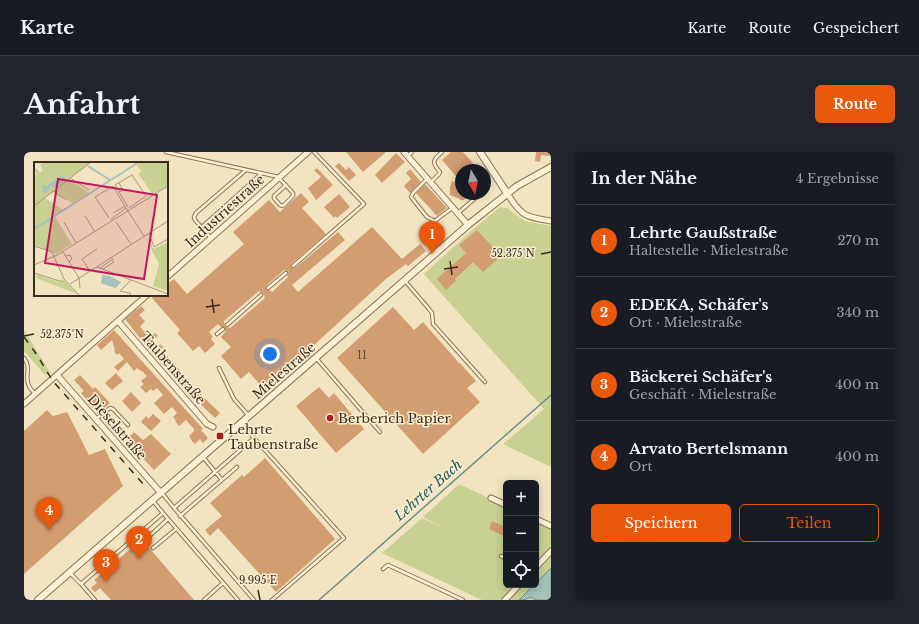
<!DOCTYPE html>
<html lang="de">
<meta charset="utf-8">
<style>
:root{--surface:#171b24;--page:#20242c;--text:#f1f3f6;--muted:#9ea1a6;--line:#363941;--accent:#ea580c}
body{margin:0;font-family:"Libre Baskerville",serif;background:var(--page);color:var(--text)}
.controls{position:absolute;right:12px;bottom:12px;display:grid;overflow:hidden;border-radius:6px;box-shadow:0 2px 10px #0003}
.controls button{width:36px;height:36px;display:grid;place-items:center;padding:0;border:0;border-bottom:1px solid var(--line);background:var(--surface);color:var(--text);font:20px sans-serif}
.compass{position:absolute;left:431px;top:12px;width:36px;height:36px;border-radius:50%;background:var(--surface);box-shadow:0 2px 10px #0003;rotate:171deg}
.you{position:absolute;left:246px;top:202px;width:14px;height:14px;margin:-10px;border:3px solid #fff;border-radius:50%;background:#1a73e8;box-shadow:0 0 0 6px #1a73e833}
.badge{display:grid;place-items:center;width:26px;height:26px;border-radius:50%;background:var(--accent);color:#fff;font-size:13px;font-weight:700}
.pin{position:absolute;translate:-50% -33px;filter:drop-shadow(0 1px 2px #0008)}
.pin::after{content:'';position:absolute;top:21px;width:14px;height:12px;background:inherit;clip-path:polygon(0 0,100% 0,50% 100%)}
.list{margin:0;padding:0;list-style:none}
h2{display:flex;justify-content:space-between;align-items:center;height:52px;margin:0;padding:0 16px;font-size:17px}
h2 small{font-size:13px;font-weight:400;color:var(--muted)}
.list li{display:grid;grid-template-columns:26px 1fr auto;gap:12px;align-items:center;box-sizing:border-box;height:72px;padding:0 16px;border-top:1px solid var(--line)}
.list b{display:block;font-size:15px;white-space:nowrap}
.list p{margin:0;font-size:13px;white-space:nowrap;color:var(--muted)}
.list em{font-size:13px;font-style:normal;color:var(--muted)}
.actions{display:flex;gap:8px;padding:12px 16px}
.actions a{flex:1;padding:9px 0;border:1px solid var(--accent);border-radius:6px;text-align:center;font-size:14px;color:var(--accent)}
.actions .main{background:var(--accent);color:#fff}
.icon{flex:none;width:22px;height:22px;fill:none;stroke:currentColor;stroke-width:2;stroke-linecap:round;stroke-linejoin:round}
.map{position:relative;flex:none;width:527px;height:448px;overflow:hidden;border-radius:6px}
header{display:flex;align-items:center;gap:24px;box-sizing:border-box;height:56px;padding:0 20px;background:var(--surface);border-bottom:1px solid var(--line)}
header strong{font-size:19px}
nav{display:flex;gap:22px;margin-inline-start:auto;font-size:14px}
.intro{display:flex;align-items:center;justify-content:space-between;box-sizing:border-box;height:96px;padding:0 24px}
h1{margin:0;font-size:28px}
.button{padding:10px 18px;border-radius:6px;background:var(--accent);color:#fff;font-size:14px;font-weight:700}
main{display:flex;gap:24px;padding:0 24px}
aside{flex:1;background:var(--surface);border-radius:6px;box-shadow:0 2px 10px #0003}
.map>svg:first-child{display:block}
.green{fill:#c8d192}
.water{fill:#a3c3bb;stroke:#699289}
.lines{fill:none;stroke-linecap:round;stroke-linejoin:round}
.stream{stroke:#699289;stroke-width:1.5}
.building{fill:#d39d72;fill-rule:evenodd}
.service-casing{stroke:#8c7456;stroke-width:4.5}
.minor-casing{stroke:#8c7456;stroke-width:7}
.tertiary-casing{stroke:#8c7456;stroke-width:8}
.service{stroke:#fcf1d4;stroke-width:2.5}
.minor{stroke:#fcf1d4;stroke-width:5}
.tertiary{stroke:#fcf1d4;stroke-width:6}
.rail{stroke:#3b2b1c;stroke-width:1.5;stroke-dasharray:7 7;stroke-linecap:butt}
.ticks{fill:none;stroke:#3b2b1c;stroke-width:1.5}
.poi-dot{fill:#a12320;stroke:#f8eed0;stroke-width:1.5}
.labels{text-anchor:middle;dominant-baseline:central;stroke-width:3;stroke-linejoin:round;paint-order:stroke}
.number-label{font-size:11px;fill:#614832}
.street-label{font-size:13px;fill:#3b2b1c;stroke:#f8eed0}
.poi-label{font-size:13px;fill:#3b2b1c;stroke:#f8eed0;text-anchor:start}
.water-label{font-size:14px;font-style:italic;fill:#2a5c5a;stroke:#f8eed0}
.inset-river{fill:none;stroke:#a3c3bb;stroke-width:2}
.inset-road{fill:none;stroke:#a99a7e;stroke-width:1}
.view{fill:#c2185b;fill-opacity:0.15;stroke:#c2185b;stroke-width:2}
.inset-edge{fill:none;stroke:#3b2b1c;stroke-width:2}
.ticks-label{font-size:10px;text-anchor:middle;fill:#3b2b1c;stroke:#f8eed0;stroke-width:3;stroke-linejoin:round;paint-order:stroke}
</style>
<header>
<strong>Karte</strong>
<nav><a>Karte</a><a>Route</a><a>Gespeichert</a></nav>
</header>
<div class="intro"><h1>Anfahrt</h1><a class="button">Route</a></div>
<main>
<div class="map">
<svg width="527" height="448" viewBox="0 0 527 448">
<rect width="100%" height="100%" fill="#f2e4c0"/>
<path class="green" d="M476,55l7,1 18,13 26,5v241l-48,-23 41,-35 -120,-135 46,-42z
M0,178l27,44 -6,1 -21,-24z
M437,333l45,21v79h8l-13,15h-19l-100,-47 40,-35 24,11 -23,-12 34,-31z
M512,368l15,7v19l-15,15z
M527,397v51h-47l14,-15h18v-20z"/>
<path class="water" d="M527,416v32h-14l-7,-3 -6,3h-5l15,-15h2v-2z"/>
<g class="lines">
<path class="stream" d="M295,448l232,-205"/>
</g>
<path class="building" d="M322,0h40l-23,20z
M427,0h11l2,1 15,17h-18v12l-19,-22z
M512,0h14l-1,4 -8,-1 -1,7 -5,-1z
M372,1l9,9 -23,21 -7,-8z
M315,11l7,7 3,-3 7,8 -7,6 -14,-15z
M293,16l16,17 -17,15 -8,-12 13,-11 -7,-7z
M386,17l11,13 -11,11 -6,-7 7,-7 -5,-6z
M428,29l9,3v10h10l-7,6h-4v-1l-10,-4v-8z
M401,32l22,24 -10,8 -21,-23z
M277,41l8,9 -7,6 24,26 -35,30v4h4l43,-36 7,8 -53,45 6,7 74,-65 30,32 18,-15 6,7 -18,15 -2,-2 -19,14 -122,112 -16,-18 -8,7 -20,-23 10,-9 -10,-10 4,-5v-5h-4l-3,-3 -9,8 4,5 -2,2 4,5 -10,9 -6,-7 -6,5 -16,-18 3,-3 -28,-32 3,-3h12v-11l7,-5 13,15 57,-50 -11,-12 36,-32 11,12zM262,118l3,2 -2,3 1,2 -16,15 -2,-2h-4v-4l17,-15zM235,139l4,2 2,5 -35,30 -5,-1 -1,-6z
M315,42l11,13 -13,11 -2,-2 -1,2 -10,-11z
M453,78l24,26 -18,16 -10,-10 -18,17 1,2 -10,9 -9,-11 29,-26 -7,-8z
M117,154l4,4 -6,5 6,6 -5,6 10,10 5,-4 3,3 -6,4 6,8 2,-4 4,4 -3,2 20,21 -2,1 10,9 -5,6 -7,-7 1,-2 -32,-36 -2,1 -19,-24z
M369,155l21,23 9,-8 37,42v-1l16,18 -9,7 13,14 -57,52 -86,-96z
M90,178l89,99 -2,1 7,8 -5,5 -3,-4 -5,5 -3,-3 -3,-5 5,-5v-2l-8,-9 -7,6 -4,-5 1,-1 -3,-3 4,-4 -5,-6 -8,7 -10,-11 9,-8 -6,-7 -4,3 -2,-2 -5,4 -6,-6 4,-3 -3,-3 6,-5 -5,-5h-1l-4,-3 -3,3 -7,-9 -9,9 -4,-4 10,-8 -5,-6 -2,2 -3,-4 1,-1 -3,-10 -11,10 -4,-5z
M92,221l7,8 -11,9 -7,-7z
M56,223l13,14 2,-2 15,16 -12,11 -17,-21 3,-2 -10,-11z
M295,235l10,11 5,-5 30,36 -28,24 -40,-47z
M170,236l26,25 -5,5 -25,-24z
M107,240l10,11 -9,9 -10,-11z
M23,258l6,6 14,-4 22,43 16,-6 18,37 -99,88v-143z
M129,262l8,7 -10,10 -10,-9 5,-6 2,3z
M110,280l9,8 8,-6 20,20 -17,16 -20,-21 2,-2 -9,-8z
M241,306l70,81 -59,53 -58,-64 -8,8 -5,-6 17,-14 -12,-13 32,-28 2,2z
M468,369l14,6v10l-17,-8z
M118,387l1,3 2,1 49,57h-83l-11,-12 -5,4 -4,-4 6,-5 -3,-3z"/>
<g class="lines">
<g class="service-casing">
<path id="service" d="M142,0l113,25
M384,4l4,-4
M255,26l14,15v3l-10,10 -3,-1 -6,-7v-2l12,-11
M403,27l-14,14 -2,4 16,20 8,4 17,-13
M407,30l8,-8 1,-2c-9,-10 -7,-12 2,-20
M461,38l2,-2
M434,61l22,-19
M178,75l59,-53
M187,86l-16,-18 -1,-3 2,-4 50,-43
M269,114l71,-62 -50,-52
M381,129l24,28 3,4 1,11 52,58
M244,136l18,-15
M203,173l34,-30
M193,182l6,-5
M0,206c8,10 0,18 5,28 1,3 4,5 6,8
M292,206l64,74
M195,216l15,31 15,17
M72,267l14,-11 3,1 15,16
M230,286l90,100 -72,62
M179,305l19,23
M138,341l12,15 80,-70 -12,-15
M150,356l80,92
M139,361l75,87
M156,364l57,-49
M121,388l23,-21
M129,396l23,-19
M477,404l5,3
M359,417l5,-4 75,35
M46,421l11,11 82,-71 -10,-12
M57,432l14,16
M180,448l19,-17"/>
</g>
<g class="minor-casing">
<path id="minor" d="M380,0l64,73
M483,41c14,23 18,24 44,28
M143,125l141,-125
M94,169l89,103 6,3
M33,223l104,118
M0,252l123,-109
M467,346l15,7
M512,367l15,7
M512,415l15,-16
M481,448l14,-15"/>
</g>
<g class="tertiary-casing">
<path id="tertiary" d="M456,0l27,41
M14,448l430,-375 49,-39 34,-19"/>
</g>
<use href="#service" class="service"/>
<use href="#minor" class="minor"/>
<use href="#tertiary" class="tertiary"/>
<path class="rail" d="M0,185l13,18 15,25 92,105"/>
</g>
<path class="ticks" d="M517,102l10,-2M426,109l2,14M420,117l14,-2M188,147l2,14M182,155l14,-2M0,184l10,-2M234,438l2,10"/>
<g class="poi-dot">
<circle cx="306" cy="266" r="4"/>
<rect x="192" y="280" width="8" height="8" rx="2"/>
</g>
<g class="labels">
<g class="number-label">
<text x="338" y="203">11</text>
</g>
<g class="street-label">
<text transform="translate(201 59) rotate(-42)">Industriestraße</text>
<text transform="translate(149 216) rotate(49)">Taubenstraße</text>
<text transform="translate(260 219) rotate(-41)">Mielestraße</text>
<text transform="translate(93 275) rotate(49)">Dieselstraße</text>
</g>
<g class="poi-label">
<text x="314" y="266">Berberich Papier</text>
<text x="204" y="277">Lehrte<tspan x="204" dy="15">Taubenstraße</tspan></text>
</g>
<g class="water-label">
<text transform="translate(404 338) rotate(-41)">Lehrter Bach</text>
</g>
</g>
<g transform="translate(10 10)">
<rect width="134" height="134" fill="#f2e4c0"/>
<path d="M10,0h47l-22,17 20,14 -17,10 -18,-11 -9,6 18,12 -9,5 18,29 -16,10 -22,-9v-69l3,-2 -3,-4 2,-2 4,5 3,-3 -3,-5zM105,0h29v23l-15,10 -15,-22 4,-1 -5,-6zM111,75l9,12 14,-7v49l-15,-5 6,-22zM3,113l26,8 -3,-2 3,-2 14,15 -41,-16z" fill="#c8d192"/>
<path d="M26,14l7,2 -13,10 -4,-3 -1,6 -5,2 -3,-8 6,1zM68,113l8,1 11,6 -5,6 -10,-3 -5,-2z" fill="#a3c3bb"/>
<path class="inset-river" d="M54,4l22,14M0,67l105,-67"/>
<path class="inset-road" d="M36,16l19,12M85,21l4,7 -4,2M19,29l13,9M0,44l57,-44M94,45l-13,-22 17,-10 14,21M95,46l17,-12M79,51l12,-7M51,54l10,16M75,56l-14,-21 18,-11 13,22M76,58l16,-12 18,28M30,60l12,21M82,60l15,22M115,71l5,14 14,-8M0,84l18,6 12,27 15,16M29,90l16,26 1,10M31,94l5,-1 2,4 -3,3M0,103l23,-10 111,-69M63,105l71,27M66,106l13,-9M69,107l11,-7 -3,-5M56,109l-8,-12 15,-10M0,111l29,9M97,118l-11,11 10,2 1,3M36,122l98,-63"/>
<path class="view" d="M24,17l99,16 -13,84 -99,-16z"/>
<rect width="134" height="134" class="inset-edge"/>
</g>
<g class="ticks-label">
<text x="489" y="105">52.375°N</text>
<text x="38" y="186">52.375°N</text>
<text x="234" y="432">9.995°E</text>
</g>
</svg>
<div class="controls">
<button>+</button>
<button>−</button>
<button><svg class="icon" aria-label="locate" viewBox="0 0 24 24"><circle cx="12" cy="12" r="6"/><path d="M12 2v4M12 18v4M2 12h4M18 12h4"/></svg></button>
</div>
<svg class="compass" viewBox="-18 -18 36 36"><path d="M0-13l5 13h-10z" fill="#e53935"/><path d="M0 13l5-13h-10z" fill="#9ea1a6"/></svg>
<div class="you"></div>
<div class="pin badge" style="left:408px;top:102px">1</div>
<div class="pin badge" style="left:115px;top:407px">2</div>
<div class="pin badge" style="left:82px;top:430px">3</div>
<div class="pin badge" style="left:25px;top:378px">4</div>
</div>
<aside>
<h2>In der Nähe<small>4 Ergebnisse</small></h2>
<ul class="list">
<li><span class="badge">1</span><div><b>Lehrte Gaußstraße</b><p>Haltestelle · Mielestraße</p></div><em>270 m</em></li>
<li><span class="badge">2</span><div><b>EDEKA, Schäfer's</b><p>Ort · Mielestraße</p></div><em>340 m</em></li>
<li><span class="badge">3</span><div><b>Bäckerei Schäfer's</b><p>Geschäft · Mielestraße</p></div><em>400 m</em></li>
<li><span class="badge">4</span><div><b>Arvato Bertelsmann</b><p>Ort</p></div><em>400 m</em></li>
</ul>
<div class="actions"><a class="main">Speichern</a><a>Teilen</a></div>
</aside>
</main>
